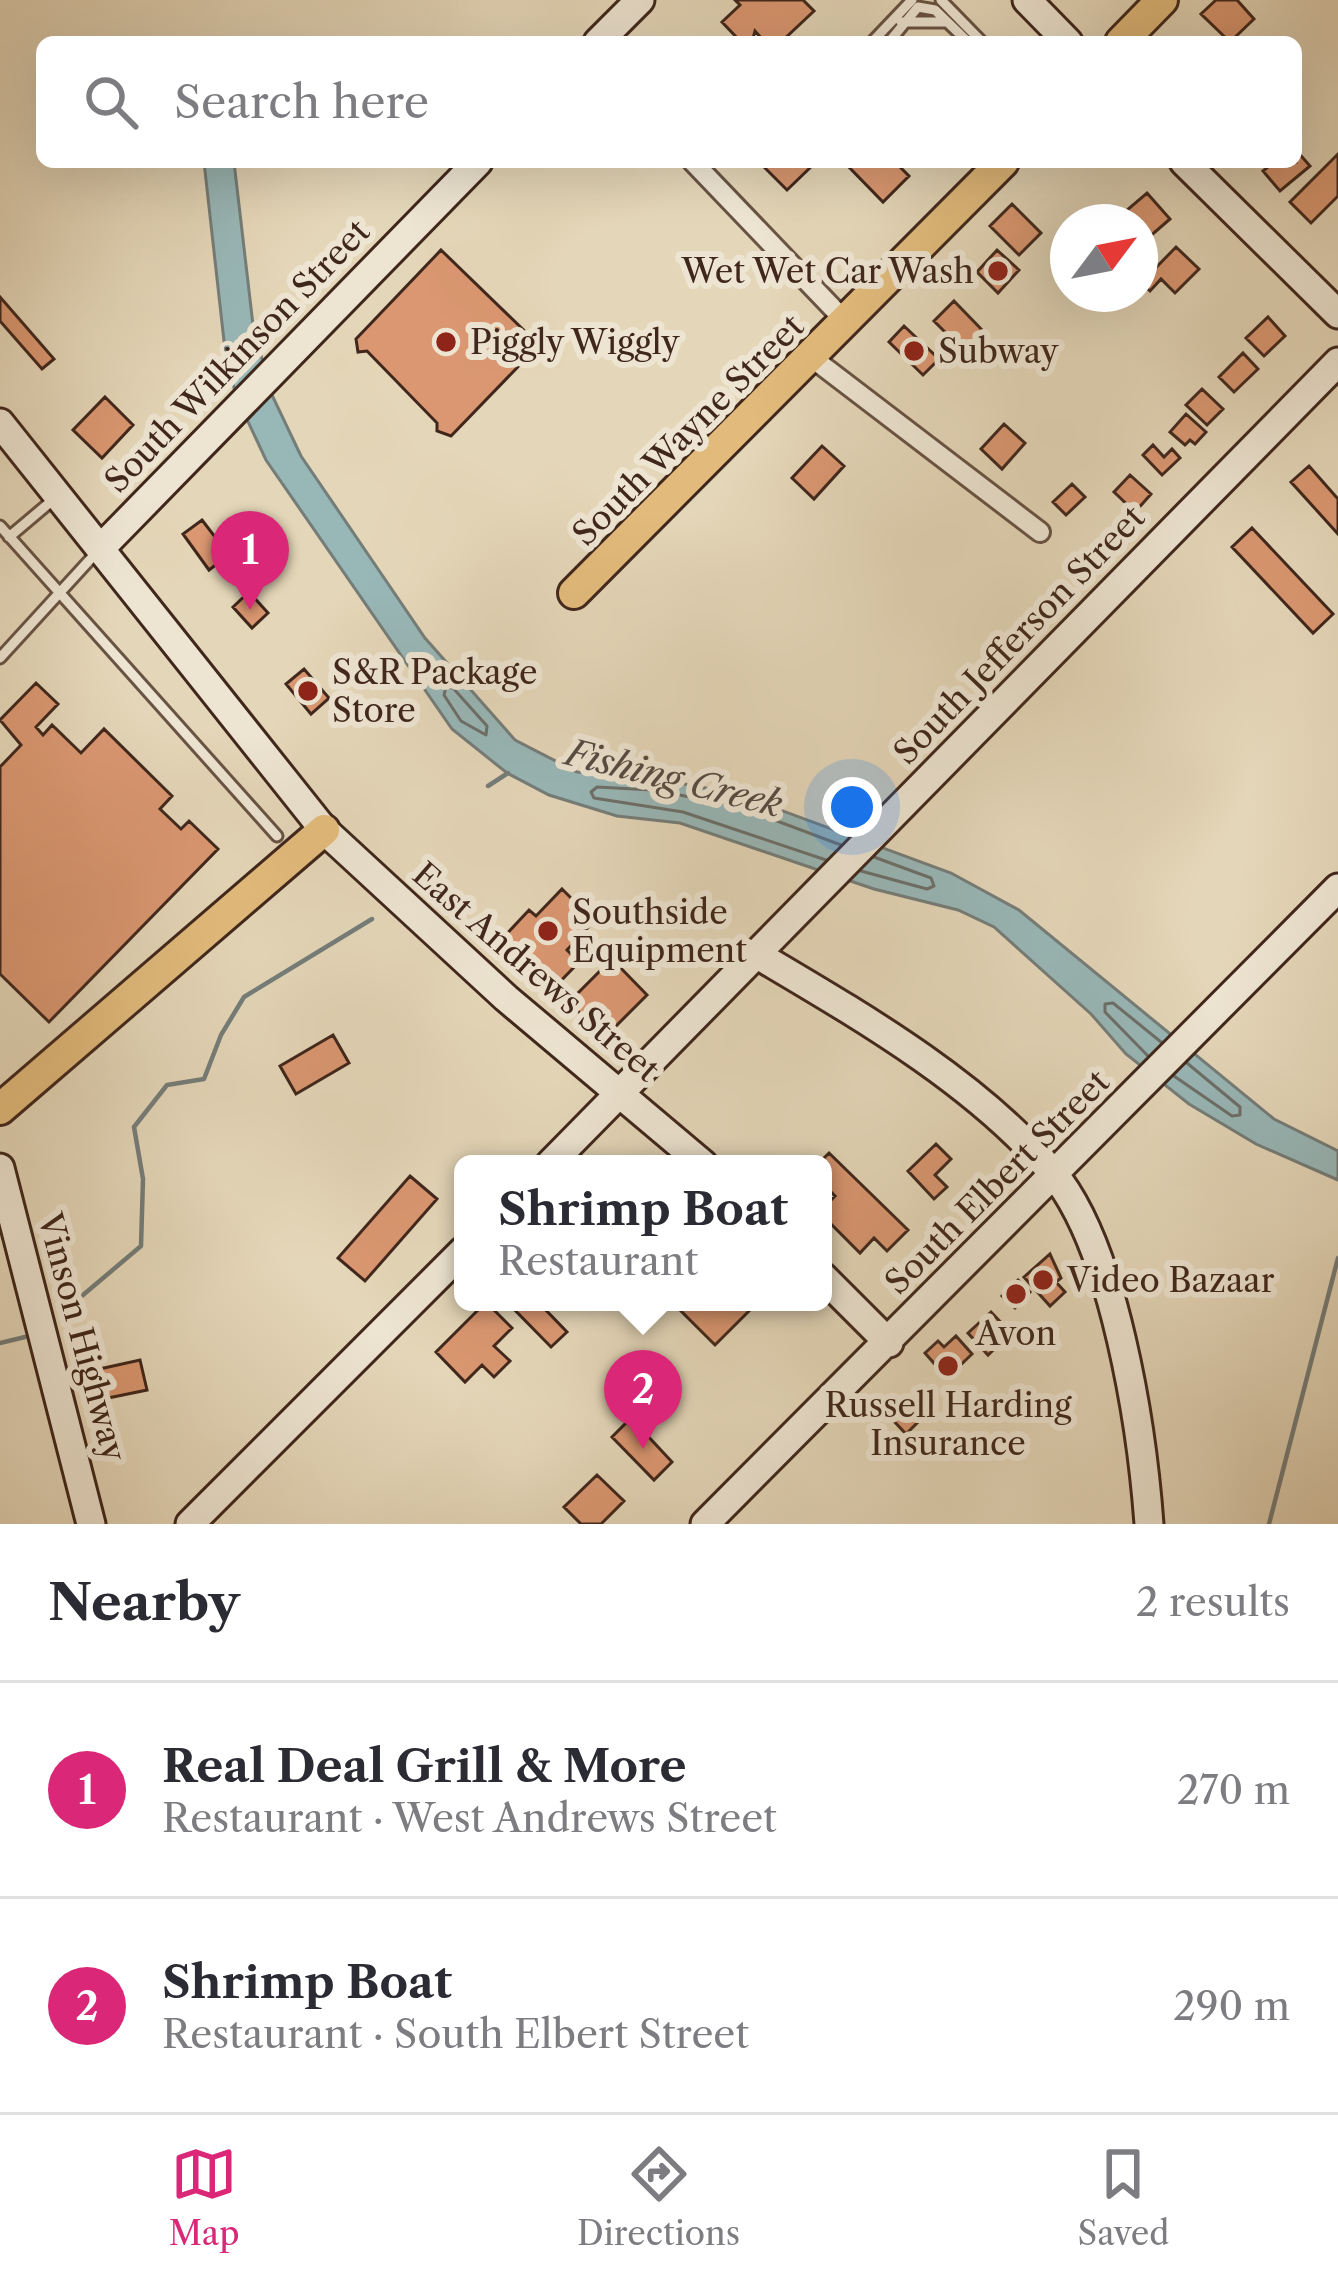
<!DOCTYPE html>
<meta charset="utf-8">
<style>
:root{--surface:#fff;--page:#f7f7f7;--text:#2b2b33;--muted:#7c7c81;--line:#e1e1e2;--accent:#db2777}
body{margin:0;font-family:"Libre Caslon Text",serif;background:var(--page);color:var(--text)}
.compass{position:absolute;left:1050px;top:204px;width:108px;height:108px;border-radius:50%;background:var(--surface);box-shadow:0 12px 48px #0002;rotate:58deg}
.you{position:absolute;left:852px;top:807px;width:42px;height:42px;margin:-30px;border:9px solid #fff;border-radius:50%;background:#1a73e8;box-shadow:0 0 0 18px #1a73e833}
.badge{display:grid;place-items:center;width:78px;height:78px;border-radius:50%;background:var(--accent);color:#fff;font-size:39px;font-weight:700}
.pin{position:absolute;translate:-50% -99px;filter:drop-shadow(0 3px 6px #0008)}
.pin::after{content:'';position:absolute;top:63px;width:42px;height:36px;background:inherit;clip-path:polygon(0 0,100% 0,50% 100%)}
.popup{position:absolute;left:454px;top:1155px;width:378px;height:156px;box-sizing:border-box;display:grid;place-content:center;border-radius:18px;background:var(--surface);filter:drop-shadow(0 3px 9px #0005);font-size:39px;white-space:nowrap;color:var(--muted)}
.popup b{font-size:45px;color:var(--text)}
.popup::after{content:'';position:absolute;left:50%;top:100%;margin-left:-24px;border:24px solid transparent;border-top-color:var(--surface)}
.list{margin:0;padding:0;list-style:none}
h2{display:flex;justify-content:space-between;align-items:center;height:156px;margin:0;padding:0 48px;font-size:51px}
h2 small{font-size:39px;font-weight:400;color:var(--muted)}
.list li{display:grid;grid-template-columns:78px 1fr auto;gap:36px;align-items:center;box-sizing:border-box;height:216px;padding:0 48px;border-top:3px solid var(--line)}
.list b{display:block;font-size:45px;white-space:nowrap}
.list p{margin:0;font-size:39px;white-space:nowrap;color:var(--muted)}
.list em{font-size:39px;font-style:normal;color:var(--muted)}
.icon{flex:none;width:66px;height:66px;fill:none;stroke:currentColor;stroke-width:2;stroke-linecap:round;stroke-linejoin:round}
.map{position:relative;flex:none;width:1338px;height:1524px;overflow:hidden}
.search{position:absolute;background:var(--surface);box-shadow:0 12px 48px #0002;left:36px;right:36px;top:36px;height:132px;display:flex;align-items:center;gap:30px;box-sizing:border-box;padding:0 42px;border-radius:18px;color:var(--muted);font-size:45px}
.sheet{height:588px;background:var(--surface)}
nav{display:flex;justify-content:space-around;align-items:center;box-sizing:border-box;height:168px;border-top:3px solid var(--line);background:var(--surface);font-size:33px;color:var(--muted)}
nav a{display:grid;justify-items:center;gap:6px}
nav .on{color:var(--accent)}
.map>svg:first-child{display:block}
.water{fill:#98b7b7;stroke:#757d79;stroke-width:3}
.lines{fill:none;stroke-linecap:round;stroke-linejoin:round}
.shore{stroke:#6c6f6a;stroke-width:3}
.stream{stroke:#757d79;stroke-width:4.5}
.building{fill:#da9771;stroke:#40271c;stroke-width:3}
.lane-casing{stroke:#695343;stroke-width:15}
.street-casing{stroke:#695343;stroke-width:24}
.secondary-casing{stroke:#40271c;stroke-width:33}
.primary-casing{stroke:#40271c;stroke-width:36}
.lane{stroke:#ede4d1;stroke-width:9}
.street{stroke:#ede4d1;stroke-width:18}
.secondary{stroke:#ede4d1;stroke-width:27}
.primary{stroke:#e2bb7c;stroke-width:30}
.poi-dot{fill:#8f2418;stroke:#ede4d1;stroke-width:4.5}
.labels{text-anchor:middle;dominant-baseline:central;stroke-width:12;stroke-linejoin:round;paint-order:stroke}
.poi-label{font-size:33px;fill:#40271c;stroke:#ede4d1;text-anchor:start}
.street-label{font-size:33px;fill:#40271c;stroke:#ede4d1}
.water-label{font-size:36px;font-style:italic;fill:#564b43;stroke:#ede4d1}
</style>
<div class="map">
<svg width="1338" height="1524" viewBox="0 0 1338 1524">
<rect width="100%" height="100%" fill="#e4d6b8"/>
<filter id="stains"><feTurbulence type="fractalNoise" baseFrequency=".00167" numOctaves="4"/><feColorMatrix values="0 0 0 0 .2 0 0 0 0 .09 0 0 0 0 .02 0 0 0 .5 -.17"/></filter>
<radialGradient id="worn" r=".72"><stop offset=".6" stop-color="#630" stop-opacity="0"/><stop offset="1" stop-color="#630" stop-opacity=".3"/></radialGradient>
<path class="water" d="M204,162h30l19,163 18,68 30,63 124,182 90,102 62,32 75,6 85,16 214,79 68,37 255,209 64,32v29l-82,-36 -67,-40 -63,-50 -35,-40 -97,-87 -36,-17 -84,-21 -194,-66 -63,-7 -68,-21 -42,-22 -55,-44 -186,-269 -30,-64 -11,-46z"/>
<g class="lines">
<path class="shore" d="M446,687l7,1 34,38 -1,9 -25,-14 -17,-26z
M826,860l-143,-48 -89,-14 -3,-6 6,-5 55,3 82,15 107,40
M861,871l66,18 7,-3 -3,-8 -57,-21
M1148,1056l-43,-44v-8l8,-1 48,39
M1174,1076l58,40 8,-1v-8l-53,-44"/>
<path class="stream" d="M488,786l20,-13
M70,1306l71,-60 2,-67 -9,-52 33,-42 37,-6 17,-44 23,-38 128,-78
M0,1343l25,-6
M1269,1524l69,-266"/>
</g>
<path class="building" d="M735,0h68l11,11 -33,31h-16l-10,-11 -3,11h-11l-19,-20 18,-17z
M1216,0h21l17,19 -24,23 -29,-28z
M1296,150l14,16 -30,25 -17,-20 11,-9h22z
M1338,154v42l-27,27 -21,-21z
M759,162h57l-29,28z
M844,162h51l14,14 -26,26z
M1147,193l23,26 -30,26v-23h-27z
M1012,204l29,29 -22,22 -29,-29z
M1176,247l23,22 -24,24 -14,-14 -11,12 -9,-8z
M441,250l98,95 -88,91 -14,-5v-8l-70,-72 -9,1 -2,-13z
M997,250l22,20 -21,23 -21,-21z
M0,297l54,62 -12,10 -42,-48z
M954,301l29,30 -20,19 -29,-29z
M1268,317l17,19 -21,20 -18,-18z
M904,326l35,33 -16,16 -34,-33z
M1243,353l15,16 -24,23 -15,-15z
M1202,389l21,20 -16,16 -21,-20z
M105,397l28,28 -31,33 -29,-28z
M1186,414l20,18 -11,12 -5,-4 -5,5 -15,-13z
M1004,424l21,19 -23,26 -21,-20z
M1153,445l11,12 8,-8 8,9 -18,17 -19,-20z
M822,446l22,20 -30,33 -22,-21z
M1309,466l29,33v35l-47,-52z
M1130,475l21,19 -16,18 -21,-20z
M1072,484l13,13 -19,18 -13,-13z
M202,520l13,17 8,-6 8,10 -7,5 6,8 -21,16 -26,-36z
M1252,528l81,86 -20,19 -81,-86z
M249,592l19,21 -16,15 -19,-21z
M304,669l25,29 -18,16 -25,-30z
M36,683l22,21 -22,23 7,8 9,-10 29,28 23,-24 68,67 -12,13 21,20 8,-8 29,28 -169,173 -49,-48v-207l21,-22 -21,-25z
M562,889l32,32 -27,29 12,12 -27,28 -51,-50 28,-30 7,6z
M612,959l35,36 -43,43 -35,-36z
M333,1035l16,28 -53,31 -16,-28z
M936,1144l15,15 -16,16 12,12 -13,12 -26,-28z
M829,1153l79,77 -21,21 -13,-13 -14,15 -37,-37v-8l12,-12 -12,-12v-20h-5z
M410,1176l27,23 -72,82 -27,-23z
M1050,1254l11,24 -5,4 9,10 -15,14 -26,-29z
M1018,1280l12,12 -15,16 -13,-12z
M486,1302l26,26 -18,18 16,15 -16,16 -12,-12 -17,17 -29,-30z
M507,1302h31l29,30 -16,15z
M688,1302h70l-43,43 -35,-35z
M991,1312l20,21 -23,22 -20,-22z
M956,1336l16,18 -25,24 -22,-25 13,-12 6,6z
M140,1360l7,30 -63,13 -7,-29z
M912,1400l14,14 -20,20 -14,-15z
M631,1418l41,44 -18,18 -42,-43z
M597,1475l27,26 -23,23h-20l-17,-17z"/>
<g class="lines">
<g class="lane-casing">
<path id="lane" d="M941,0l41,42
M901,22h45
M872,42l40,-42
M889,42l29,-35 17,3 33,32
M0,526l277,310
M9,537l45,-38
M0,658l96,-105"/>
</g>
<g class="street-casing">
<path id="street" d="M693,162l154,161
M811,357l229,175"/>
</g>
<g class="secondary-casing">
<path id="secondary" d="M1027,0l41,42
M598,42l42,-42
M1184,162l154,152
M0,423l324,407 182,168 197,166
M100,549l378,-387
M756,954c101,60 219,127 296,218 63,74 90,257 97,352
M550,1164l788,-802
M0,1168l91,356
M823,1277l66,66
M190,1524l273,-273
M705,1524l633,-636"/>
</g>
<g class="primary-casing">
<path id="primary" d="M1121,42l41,-42
M574,593l429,-431
M0,1109l324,-279"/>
</g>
<use href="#lane" class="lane"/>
<use href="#street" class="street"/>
<use href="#secondary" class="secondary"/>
<use href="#primary" class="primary"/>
</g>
<g class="poi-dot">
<circle cx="998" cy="271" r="12"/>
<circle cx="446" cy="342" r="12"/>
<circle cx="914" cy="351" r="12"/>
<circle cx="308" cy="691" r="12"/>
<circle cx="548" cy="931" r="12"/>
<circle cx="1043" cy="1280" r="12"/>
<circle cx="1016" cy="1294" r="12"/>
<circle cx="948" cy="1366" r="12"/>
</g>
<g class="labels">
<g class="poi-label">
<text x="974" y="271" text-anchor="end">Wet Wet Car Wash</text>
<text x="470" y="342">Piggly Wiggly</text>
<text x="938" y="351">Subway</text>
<text x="332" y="672">S&amp;R Package<tspan x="332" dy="38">Store</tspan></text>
<text x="572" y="912">Southside<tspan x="572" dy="38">Equipment</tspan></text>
<text x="1067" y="1280">Video Bazaar</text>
<text x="1016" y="1333" text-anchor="middle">Avon</text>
<text x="948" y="1405" text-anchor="middle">Russell Harding<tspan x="948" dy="38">Insurance</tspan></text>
</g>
<g class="street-label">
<text transform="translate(237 356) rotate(-46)">South Wilkinson Street</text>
<text transform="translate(688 430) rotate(-45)">South Wayne Street</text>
<text transform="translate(1019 635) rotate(-46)">South Jefferson Street</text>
<text transform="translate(536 972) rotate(41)">East Andrews Street</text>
<text transform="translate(997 1182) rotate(-45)">South Elbert Street</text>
<text transform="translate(82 1337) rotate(75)">Vinson Highway</text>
</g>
<g class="water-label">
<text transform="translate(674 778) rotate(14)">Fishing Creek</text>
</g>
</g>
<rect width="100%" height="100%" filter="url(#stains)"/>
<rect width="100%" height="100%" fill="url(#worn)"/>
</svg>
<svg class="compass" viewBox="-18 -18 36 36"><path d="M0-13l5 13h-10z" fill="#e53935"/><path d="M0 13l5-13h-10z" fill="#7c7c81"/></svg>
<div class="you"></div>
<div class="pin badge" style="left:250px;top:610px">1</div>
<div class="pin badge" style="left:643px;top:1449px">2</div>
<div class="popup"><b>Shrimp Boat</b>Restaurant</div>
<div class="search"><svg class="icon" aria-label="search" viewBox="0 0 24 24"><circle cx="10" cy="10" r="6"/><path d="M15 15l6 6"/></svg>Search here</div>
</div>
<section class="sheet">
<h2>Nearby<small>2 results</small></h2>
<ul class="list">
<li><span class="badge">1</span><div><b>Real Deal Grill &amp; More</b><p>Restaurant · West Andrews Street</p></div><em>270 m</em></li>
<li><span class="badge">2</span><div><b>Shrimp Boat</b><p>Restaurant · South Elbert Street</p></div><em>290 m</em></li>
</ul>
</section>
<nav>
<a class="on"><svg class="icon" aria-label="map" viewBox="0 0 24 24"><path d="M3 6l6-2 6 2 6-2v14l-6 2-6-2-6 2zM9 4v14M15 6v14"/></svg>Map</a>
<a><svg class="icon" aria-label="directions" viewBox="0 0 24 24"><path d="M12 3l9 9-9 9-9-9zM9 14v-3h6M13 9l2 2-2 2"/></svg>Directions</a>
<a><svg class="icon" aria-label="saved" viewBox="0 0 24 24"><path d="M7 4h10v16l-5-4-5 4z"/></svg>Saved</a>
</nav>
